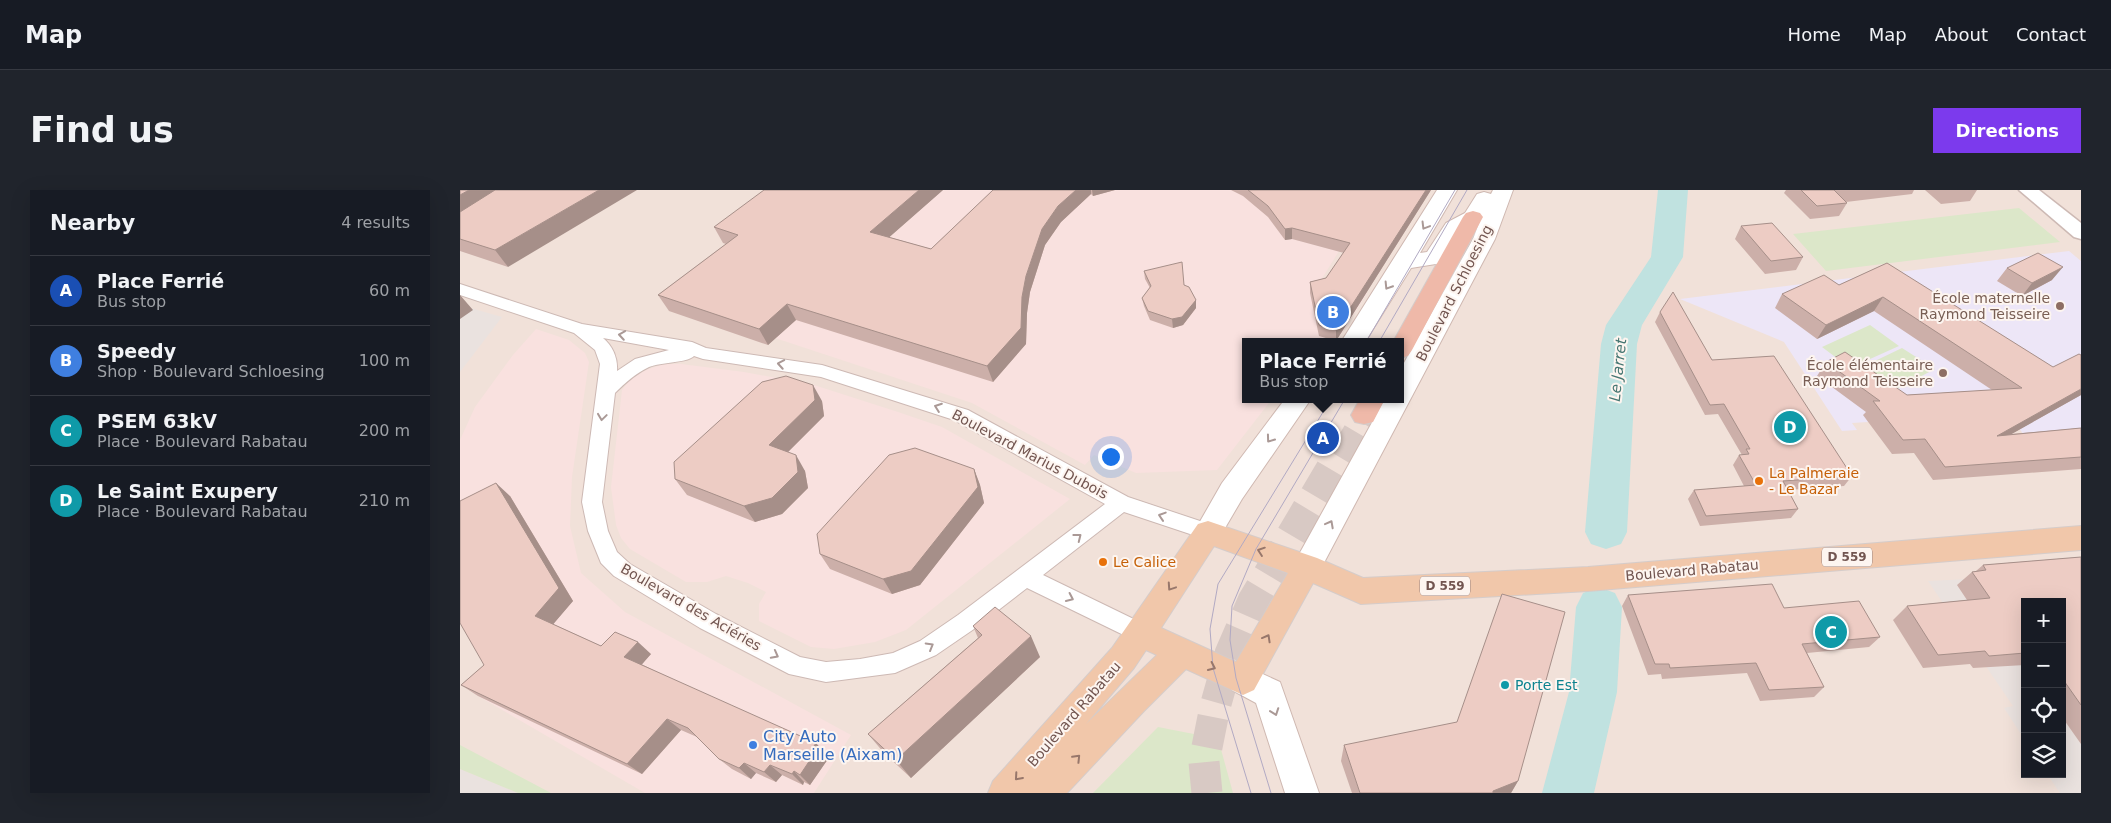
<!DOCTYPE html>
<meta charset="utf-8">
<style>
:root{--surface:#171b24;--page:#20242c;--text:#f1f3f6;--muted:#9ea1a6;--line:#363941;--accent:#7c3aed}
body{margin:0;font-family:"DejaVu Sans",sans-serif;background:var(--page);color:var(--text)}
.controls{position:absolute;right:15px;bottom:15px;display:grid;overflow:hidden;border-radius:0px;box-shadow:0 5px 20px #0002}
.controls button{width:45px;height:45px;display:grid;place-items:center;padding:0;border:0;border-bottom:1px solid var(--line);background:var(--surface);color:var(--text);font:25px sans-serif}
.you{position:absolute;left:650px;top:266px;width:18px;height:18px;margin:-12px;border:4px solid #fff;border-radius:50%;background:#1a73e8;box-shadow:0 0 0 8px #1a73e833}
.badge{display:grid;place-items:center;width:32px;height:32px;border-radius:50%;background:var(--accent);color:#fff;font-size:16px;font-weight:700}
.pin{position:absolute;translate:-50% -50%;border:2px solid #fff;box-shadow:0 1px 5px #0006}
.popup{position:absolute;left:782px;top:148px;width:162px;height:65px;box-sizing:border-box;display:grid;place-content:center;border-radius:0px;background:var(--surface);filter:drop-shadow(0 1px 4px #0005);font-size:16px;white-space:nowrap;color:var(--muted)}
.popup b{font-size:19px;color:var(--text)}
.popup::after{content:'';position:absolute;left:50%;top:100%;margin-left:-10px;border:10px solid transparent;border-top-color:var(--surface)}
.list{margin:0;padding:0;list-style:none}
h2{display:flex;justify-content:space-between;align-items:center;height:65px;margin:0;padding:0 20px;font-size:21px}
h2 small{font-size:16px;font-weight:400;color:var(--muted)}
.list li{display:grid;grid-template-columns:32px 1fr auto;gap:15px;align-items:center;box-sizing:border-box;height:70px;padding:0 20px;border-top:1px solid var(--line)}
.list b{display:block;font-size:19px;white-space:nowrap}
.list p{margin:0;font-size:16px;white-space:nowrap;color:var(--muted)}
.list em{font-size:16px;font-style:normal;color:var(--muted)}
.icon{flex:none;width:28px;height:28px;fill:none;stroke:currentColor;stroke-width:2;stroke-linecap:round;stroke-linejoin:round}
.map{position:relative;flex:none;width:1621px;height:603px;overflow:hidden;border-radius:0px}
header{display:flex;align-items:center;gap:30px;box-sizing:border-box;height:70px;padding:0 25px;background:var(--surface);border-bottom:1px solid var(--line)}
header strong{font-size:24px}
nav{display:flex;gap:28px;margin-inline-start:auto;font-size:18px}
.intro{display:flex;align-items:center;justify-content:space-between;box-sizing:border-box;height:120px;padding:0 30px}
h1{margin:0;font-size:35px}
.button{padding:12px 22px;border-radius:0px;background:var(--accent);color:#fff;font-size:18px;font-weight:700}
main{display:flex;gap:30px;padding:0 30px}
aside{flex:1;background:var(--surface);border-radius:0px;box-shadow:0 5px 20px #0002}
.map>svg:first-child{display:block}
.residential{fill:#f1e1d9;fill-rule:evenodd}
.commercial{fill:#f9e1df}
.industrial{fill:#eae2df}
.education{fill:#ede6f7}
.green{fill:#dce7c9}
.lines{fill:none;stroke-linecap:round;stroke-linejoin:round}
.river{fill:#c0e2e0;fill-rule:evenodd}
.trunk-tunnel-far1{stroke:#d8c9c4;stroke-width:23;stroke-dasharray:23 11;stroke-linecap:butt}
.trunk-tunnel{stroke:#d8c9c4;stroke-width:31;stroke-dasharray:31 15;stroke-linecap:butt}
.minor-casing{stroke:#cdb9b4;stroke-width:2}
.tertiary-casing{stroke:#cdb9b4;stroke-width:3}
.secondary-casing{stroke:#cfb8b1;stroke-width:2}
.primary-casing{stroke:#d5ccca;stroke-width:2}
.trunk-casing{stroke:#d5ccca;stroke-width:2}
.minor{fill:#fff;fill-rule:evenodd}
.tertiary{fill:#fff;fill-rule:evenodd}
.secondary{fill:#fff;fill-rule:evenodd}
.primary{fill:#f1c7aa;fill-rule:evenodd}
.trunk{fill:#efb9a9;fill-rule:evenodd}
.tram{stroke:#b1a9c3;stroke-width:1}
.wall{fill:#ccafa9}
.shaded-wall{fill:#a68f89}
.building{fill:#edccc4;stroke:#a68f89}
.oneway{stroke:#aa9996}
.oneway2{stroke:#98776b}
.education-dot{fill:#8d6e63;stroke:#fdf5f0;stroke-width:2}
.food-dot{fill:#e8710a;stroke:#fdf5f0;stroke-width:2}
.culture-dot{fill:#0f9aa8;stroke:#fdf5f0;stroke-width:2}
.shop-dot{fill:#3f7fe0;stroke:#fdf5f0;stroke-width:2}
.labels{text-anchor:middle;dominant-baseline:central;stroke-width:4;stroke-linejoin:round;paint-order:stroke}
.shield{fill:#fdf5f0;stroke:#9c8580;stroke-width:1}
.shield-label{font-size:12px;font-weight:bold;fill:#725550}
.street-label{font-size:14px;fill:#725550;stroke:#fdf5f0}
.education-label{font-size:14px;fill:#785e54;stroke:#fdf5f0;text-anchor:end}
.food-label{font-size:14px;fill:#c56008;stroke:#fdf5f0;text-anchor:start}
.culture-label{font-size:14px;fill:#0d838f;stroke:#fdf5f0;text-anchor:start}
.water-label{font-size:15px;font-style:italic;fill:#457672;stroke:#fdf5f0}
.near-shop-label{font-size:16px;fill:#366cbe;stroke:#fdf5f0;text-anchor:start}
</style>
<header>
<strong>Map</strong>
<nav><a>Home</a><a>Map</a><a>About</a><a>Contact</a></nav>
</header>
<div class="intro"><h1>Find us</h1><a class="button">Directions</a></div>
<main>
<aside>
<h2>Nearby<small>4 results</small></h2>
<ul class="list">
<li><span class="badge" style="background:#1a4fb4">A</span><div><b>Place Ferrié</b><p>Bus stop</p></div><em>60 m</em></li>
<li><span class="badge" style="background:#3f7fe0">B</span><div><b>Speedy</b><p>Shop · Boulevard Schloesing</p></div><em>100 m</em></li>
<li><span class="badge" style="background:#0f9aa8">C</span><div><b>PSEM 63kV</b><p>Place · Boulevard Rabatau</p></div><em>200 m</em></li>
<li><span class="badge" style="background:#0f9aa8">D</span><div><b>Le Saint Exupery</b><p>Place · Boulevard Rabatau</p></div><em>210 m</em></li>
</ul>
</aside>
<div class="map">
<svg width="1621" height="603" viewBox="0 0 1621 603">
<rect width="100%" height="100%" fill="#faf0ea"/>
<path class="residential" d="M0,0h1621v603h-1621zM786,152h154v57h-154zM1565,412h37v172h-37z"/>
<path class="commercial" d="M483,0h412l-39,55 23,6 -18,29 46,13 -31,49h-90v57h26l-55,71 -81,3 -42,-18 -9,10 -113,-62 -197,-65z
M76,139l33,11 16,13 4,9 -17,115 -2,49 11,47 44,39 226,123 -37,58h-169l-167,-97 17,-14 -35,-77v-165l15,-33 38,-52z
M204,174h17l63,8 70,13 84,27 44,15 128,72 -164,131 -31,12 -41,7 -23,-2 -52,-26v-17l7,-12 -18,-9 -22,-7 -19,6h-21l-56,-33 -9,-11 -5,-13 -5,-38 11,-97 9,-11 15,-9z"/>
<path class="industrial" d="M0,115l42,12 -42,55z
M1508,389l57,83v78l-21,-32 9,-2 -85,-125z
M1602,527l19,27v49h-21l-13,-19h15z
M0,579l58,24h-58z"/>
<path class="education" d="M1609,61l12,10v176l-52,4 -24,-30 -139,7 2,4 -16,1 5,7 -15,1 -58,-89 -104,-43z"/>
<path class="green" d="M1559,18l41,34 -234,29 -33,-37z
M1410,135l29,21 -49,22 -28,-21z
M1442,158l33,21 -48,25 -33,-23z
M698,537l46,9 15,6 14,51h-140z
M0,555l91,48h-33l-58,-24z"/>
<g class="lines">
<path class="river" d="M1198,0h30l-5,67 -41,68 -5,19 -10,188 -6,12 -15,5 -15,-5 -6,-12 16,-188 5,-19 45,-68z
M1139,397l16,6 7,14 -5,85 -23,101h-52l27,-101 7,-85 7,-14z"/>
<path class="trunk-tunnel-far1" d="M883,261l21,-36"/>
<path class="trunk-tunnel" d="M747,603l-3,-31 11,-55 15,-53 23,-53 90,-152"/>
<g class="minor-casing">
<path id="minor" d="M0,94l122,40 110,18 14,6 116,17 146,45 160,87 87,29 3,6 -3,6 -7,2 -84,-28 -81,63 105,51 3,7 -3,7 -8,3 -113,-55 -53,41 -38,26 -41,18 -69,9 -37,-8 -89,-46 -86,-52 -13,-13 -13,-32 -6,-29 18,-138 -5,-14 -21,-17 -114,-38zM143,148l66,12 -34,9 -18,12c1,-12 -4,-25 -14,-33zM234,166l9,3 118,18 133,43 151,84 -147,111 -38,26 -27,12 -33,6 -34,3 -26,-5 -84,-43 -86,-50 -13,-12 -9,-21 -6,-29 13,-109c10,-10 21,-20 34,-26 12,-5 38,-4 45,-11z"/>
</g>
<g class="tertiary-casing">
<path id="tertiary" d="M1559,0h20l42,33v16l-7,-2z"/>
</g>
<g class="secondary-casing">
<path id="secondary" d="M977,0h20l-37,63 7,-1 19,-29 19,-10 12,-19 7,-2 7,2 2,-4h20l-18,49 -178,337 -10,3 -10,-3 -5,-9 5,-9 88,-159h15v-29l73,-131 7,-18 -19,10 -19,32 -31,5 -46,74h-24z
M825,209h26l-69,100 -24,41 -10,3 -10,-3 -4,-8 28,-49z
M783,475l37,17 39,111h-34l-29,-90 -24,-13 -5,-10 5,-10z"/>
</g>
<g class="primary-casing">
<path id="primary" d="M748,331l109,37 46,20 225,-11 493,-41v24l-493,41 -227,13 -48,-21 -59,107 -11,5 -57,-26 -42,42 -77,82h-79l5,-12 119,-133 86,-124zM754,356l74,27 -52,89 -75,-34zM686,460l11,5 -71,69 48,-56z"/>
</g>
<g class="trunk-casing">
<path id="trunk" d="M1013,21l7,2 3,4 -71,133 -4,6 -8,2v-16h-7l70,-125 3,-4z
M900,209h25l-12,23 -9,2 -9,-2 -4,-7z"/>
</g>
<use href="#minor" class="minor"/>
<use href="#tertiary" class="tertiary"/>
<use href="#secondary" class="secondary"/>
<use href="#primary" class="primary"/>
<use href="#trunk" class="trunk"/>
<path class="tram" d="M906,152l89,-152
M919,152l88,-152
M791,603l-38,-125 -3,-39 8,-45 113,-185
M811,603l-35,-115 -6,-38 2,-34 24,-57 89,-150"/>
</g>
<path class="wall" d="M0,0l48,77 -48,-16z
M483,0l-54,47 42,12 62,-59h122l-22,6 -2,-2 -30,28 -16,23 -15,47 -3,21 -1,31 -33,38 -197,-62 -28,25 -99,-34 -11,-16 68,-51 -3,-1 -9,-16z
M771,0h200l-95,151 -17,-5 -9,-43v-11l16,-4 18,-25 -52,-14 -7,1 -17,-23 -25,-21z
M1326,0h128l-2,4 -66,8 1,1 -8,13 -29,3 -26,-26z
M1465,0h52l-7,11 -29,3z
M1281,36l62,31 -7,13 -31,4 -30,-35z
M1427,73l194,132 -70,39 70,-6v41l-148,11 -19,-27 -22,1 -29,-39 3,-3 -49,-36 9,-14 81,33 85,-5 -118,-79 -57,28 -42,-31 7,-14 57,-9z
M1547,78l45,12 -30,16 -25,-15z
M684,81l40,14 12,23 -13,17 -10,3 -23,-8 -6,-14 -2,-8 8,-10 -5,-9z
M1200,122l52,48 140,116 -8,10 -56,4 10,19 -7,9 -91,8 -12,-27 6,-9 50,-4 -11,-21 6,-10h3l-24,-41 -13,1 -50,-93z
M362,211l2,15 -36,36 17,19 3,17 -26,26 -27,8 -68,-27 -12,-16z
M514,279l6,16 4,18 -64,82 -28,9 -62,-25 -10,-15z
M50,306l63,105 -20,23 48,22 50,8 -10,10 185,90 -1,1 3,4 -18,26 -6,-3 -1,3 -21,-10 -6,7 -20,-9 -5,6 -19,-10 -13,-10 -22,-22 -16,-7 -39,44 -164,-78 -17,-11 23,-20z
M1621,367v187l-19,-27v-115h-37v63l-52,3 -3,-4 -47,4 -30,-48 14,-14 60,-6 -10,-15 15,-13 4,-1 7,-6z
M1168,405l156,13 96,29 -11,10 -62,6 17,34 -10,10 -54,4 -13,-28 -85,6 -1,-5 -13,1 -26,-69z
M513,436l67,31 -129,121 -27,-25 -16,-19 110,-96z
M884,555l174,36 -7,12h-159l-11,-32z"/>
<path class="shaded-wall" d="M9,0h39l-48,29v-24z
M139,0h38l-129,77 -13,-17z
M459,0h24l-66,58 -7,-16z
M616,0h15v4l-30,28 -16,23 -15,47 -3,21 -1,31 -33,38 -6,-16 35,-69 4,-21 16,-47 16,-23z
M632,0h23l-22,6z
M966,0h5l-95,151v-11z
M832,38v11l-7,1v-11z
M1603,77l-11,13 -30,16 10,-13z
M0,105l13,15 -13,9z
M1423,107l-9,14 -57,28 9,-14z
M736,110v8l-13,17 -10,3 -1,-9z
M327,114l9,16 -28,25 -9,-16z
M353,195l9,16 2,15 -45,45 -10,-16z
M1621,199v6l-96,54 12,-13z
M336,265l9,16 3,17 -26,26 -27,8 -11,-16z
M514,279l6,16 4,18 -64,82 -28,9 -9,-15z
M36,293l14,13 63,105 -23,27 -15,-12z
M571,446l9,21 -129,121 -15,-18z
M178,452l13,12 -13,15 -14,-12z
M207,529l14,11 -39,44 -15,-10z
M356,553l10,11 -1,1 3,4 -18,26 -10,-10 14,-29z
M284,573l12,10 -5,6 -12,-11z
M310,575l12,10 -6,7 -12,-10z
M334,581l10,11 -1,3 -11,-11z
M1058,591l-7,12h-18v-2z"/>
<path class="building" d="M0,0h9l-9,5z
M35,0h104l-104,60 -35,-11v-27z
M304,0h155l-49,42 61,17 62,-59h83l-18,16 -16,23 -16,47 -4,21 -1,31 -34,38 -200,-62 -28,25 -101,-34 80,-60 -24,-8z
M788,0h178l-90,140 -17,-5 -9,-43 16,-4 24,-35 -58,-15 -7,1 -17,-23z
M1341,0h33l13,13 -30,3z
M1312,33l31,34 -32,4 -30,-35z
M1578,63l25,14 -31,16 -25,-15z
M722,72l2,23 5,2 7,13 -14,17 -10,2 -24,-8 -6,-13 9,-12 -7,-15z
M1427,73l166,104 26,-13 2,1v34l-84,47 84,-8v29l-136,10 -20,-28 -22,1 -30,-39h7l-54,-39 19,-10 62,43 115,-7 -139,-91 -57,28 -44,-31 42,-19 15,10z
M1213,102l39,68 62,-4 78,120 -69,5 15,28 -92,7 -12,-26 62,-5 -17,-30 10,-1 -3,-5h4l-26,-45 -14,1 -50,-93z
M326,186l27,9 2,15 -46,45 27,10 2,17 -26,26 -28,8 -69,-27 -1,-17 88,-80z
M455,258l59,21 4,18 -67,84 -28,8 -63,-25 -3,-20 72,-79z
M36,293l63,105 -24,28 66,30 14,-14 23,10 -14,15 192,86 -2,3 4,2 -18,27 -6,-4 -2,3 -22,-9 -6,7 -20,-9 -5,5 -20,-9 -31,-31 -21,-9 -40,45 -166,-79 23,-20 -24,-42v-122z
M1621,367v148l-19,-27v-76h-37v51l-36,3 -4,-5 -47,4 -31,-49 83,-8 -18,-26 14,-2 -3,-5z
M1312,394l12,24 75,-7 21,36 -78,7 22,43 -55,3 -13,-27 -86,5 -1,-4h-14l-27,-69z
M1042,404l63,18 -47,169 -25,10v2h-133l-16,-48 113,-23z
M535,417l36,29 -135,124 -28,-26 114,-99 -9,-9z"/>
<defs><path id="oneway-chevron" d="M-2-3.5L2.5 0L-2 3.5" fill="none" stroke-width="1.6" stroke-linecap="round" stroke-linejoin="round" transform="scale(1.25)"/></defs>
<g class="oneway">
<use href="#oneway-chevron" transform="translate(965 36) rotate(121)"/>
<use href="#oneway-chevron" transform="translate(928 96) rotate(122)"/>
<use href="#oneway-chevron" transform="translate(162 145) rotate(-171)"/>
<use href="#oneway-chevron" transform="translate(321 174) rotate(-170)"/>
<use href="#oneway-chevron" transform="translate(478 217) rotate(-160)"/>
<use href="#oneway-chevron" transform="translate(142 227) rotate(98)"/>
<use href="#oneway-chevron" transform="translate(810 249) rotate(126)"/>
<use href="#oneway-chevron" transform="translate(702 326) rotate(-162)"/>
<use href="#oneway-chevron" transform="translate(870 334) rotate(-62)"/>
<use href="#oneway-chevron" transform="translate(618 347) rotate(-38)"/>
<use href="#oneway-chevron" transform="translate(610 408) rotate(25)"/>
<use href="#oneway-chevron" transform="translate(470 456) rotate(-30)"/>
<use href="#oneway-chevron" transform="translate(315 465) rotate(28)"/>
<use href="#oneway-chevron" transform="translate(815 522) rotate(70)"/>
</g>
<g class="oneway2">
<use href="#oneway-chevron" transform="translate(801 361) rotate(-161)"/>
<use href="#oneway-chevron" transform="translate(711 397) rotate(124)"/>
<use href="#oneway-chevron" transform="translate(807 448) rotate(-61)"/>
<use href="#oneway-chevron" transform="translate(752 477) rotate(25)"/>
<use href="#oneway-chevron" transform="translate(617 568) rotate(-46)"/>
<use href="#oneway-chevron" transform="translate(558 587) rotate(131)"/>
</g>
<g class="education-dot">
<circle cx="1600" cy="116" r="5"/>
<circle cx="1483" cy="183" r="5"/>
</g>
<g class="food-dot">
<circle cx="1299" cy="291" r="5"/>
<circle cx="643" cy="372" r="5"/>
</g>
<circle class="culture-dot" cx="1045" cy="495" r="5"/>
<circle class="shop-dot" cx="293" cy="555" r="5"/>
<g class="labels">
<g class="shield">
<rect x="1362" y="357.5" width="50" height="19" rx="4"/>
<rect x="960" y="386.5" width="50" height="19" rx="4"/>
</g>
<g class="shield-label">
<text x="1387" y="367">D 559</text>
<text x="985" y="396">D 559</text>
</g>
<g class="street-label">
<text transform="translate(994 103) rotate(-63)">Boulevard Schloesing</text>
<text transform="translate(570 264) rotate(28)">Boulevard Marius Dubois</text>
<text transform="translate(1232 380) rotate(-5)">Boulevard Rabatau</text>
<text transform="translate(231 417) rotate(30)">Boulevard des Aciéries</text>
<text transform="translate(614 524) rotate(-49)">Boulevard Rabatau</text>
</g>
<g class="education-label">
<text x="1590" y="108">École maternelle<tspan x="1590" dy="16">Raymond Teisseire</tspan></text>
<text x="1473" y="175">École élémentaire<tspan x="1473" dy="16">Raymond Teisseire</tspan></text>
</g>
<g class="food-label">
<text x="1309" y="283">La Palmeraie<tspan x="1309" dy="16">- Le Bazar</tspan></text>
<text x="653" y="372">Le Calice</text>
</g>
<g class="culture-label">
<text x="1055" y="495">Porte Est</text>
</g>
<g class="water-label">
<text transform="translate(1158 180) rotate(-84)">Le Jarret</text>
</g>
<g class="near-shop-label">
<text x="303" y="546">City Auto<tspan x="303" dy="18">Marseille (Aixam)</tspan></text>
</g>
</g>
</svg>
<div class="controls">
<button>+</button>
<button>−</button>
<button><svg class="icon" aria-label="locate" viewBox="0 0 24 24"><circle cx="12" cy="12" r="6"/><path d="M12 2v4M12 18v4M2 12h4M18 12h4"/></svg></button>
<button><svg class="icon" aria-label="layers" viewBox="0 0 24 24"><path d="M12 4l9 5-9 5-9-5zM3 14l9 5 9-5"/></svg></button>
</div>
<div class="you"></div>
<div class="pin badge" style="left:863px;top:248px;background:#1a4fb4">A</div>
<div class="popup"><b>Place Ferrié</b>Bus stop</div>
<div class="pin badge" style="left:873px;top:122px;background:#3f7fe0">B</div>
<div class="pin badge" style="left:1371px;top:442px;background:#0f9aa8">C</div>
<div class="pin badge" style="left:1330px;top:237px;background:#0f9aa8">D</div>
</div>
</main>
